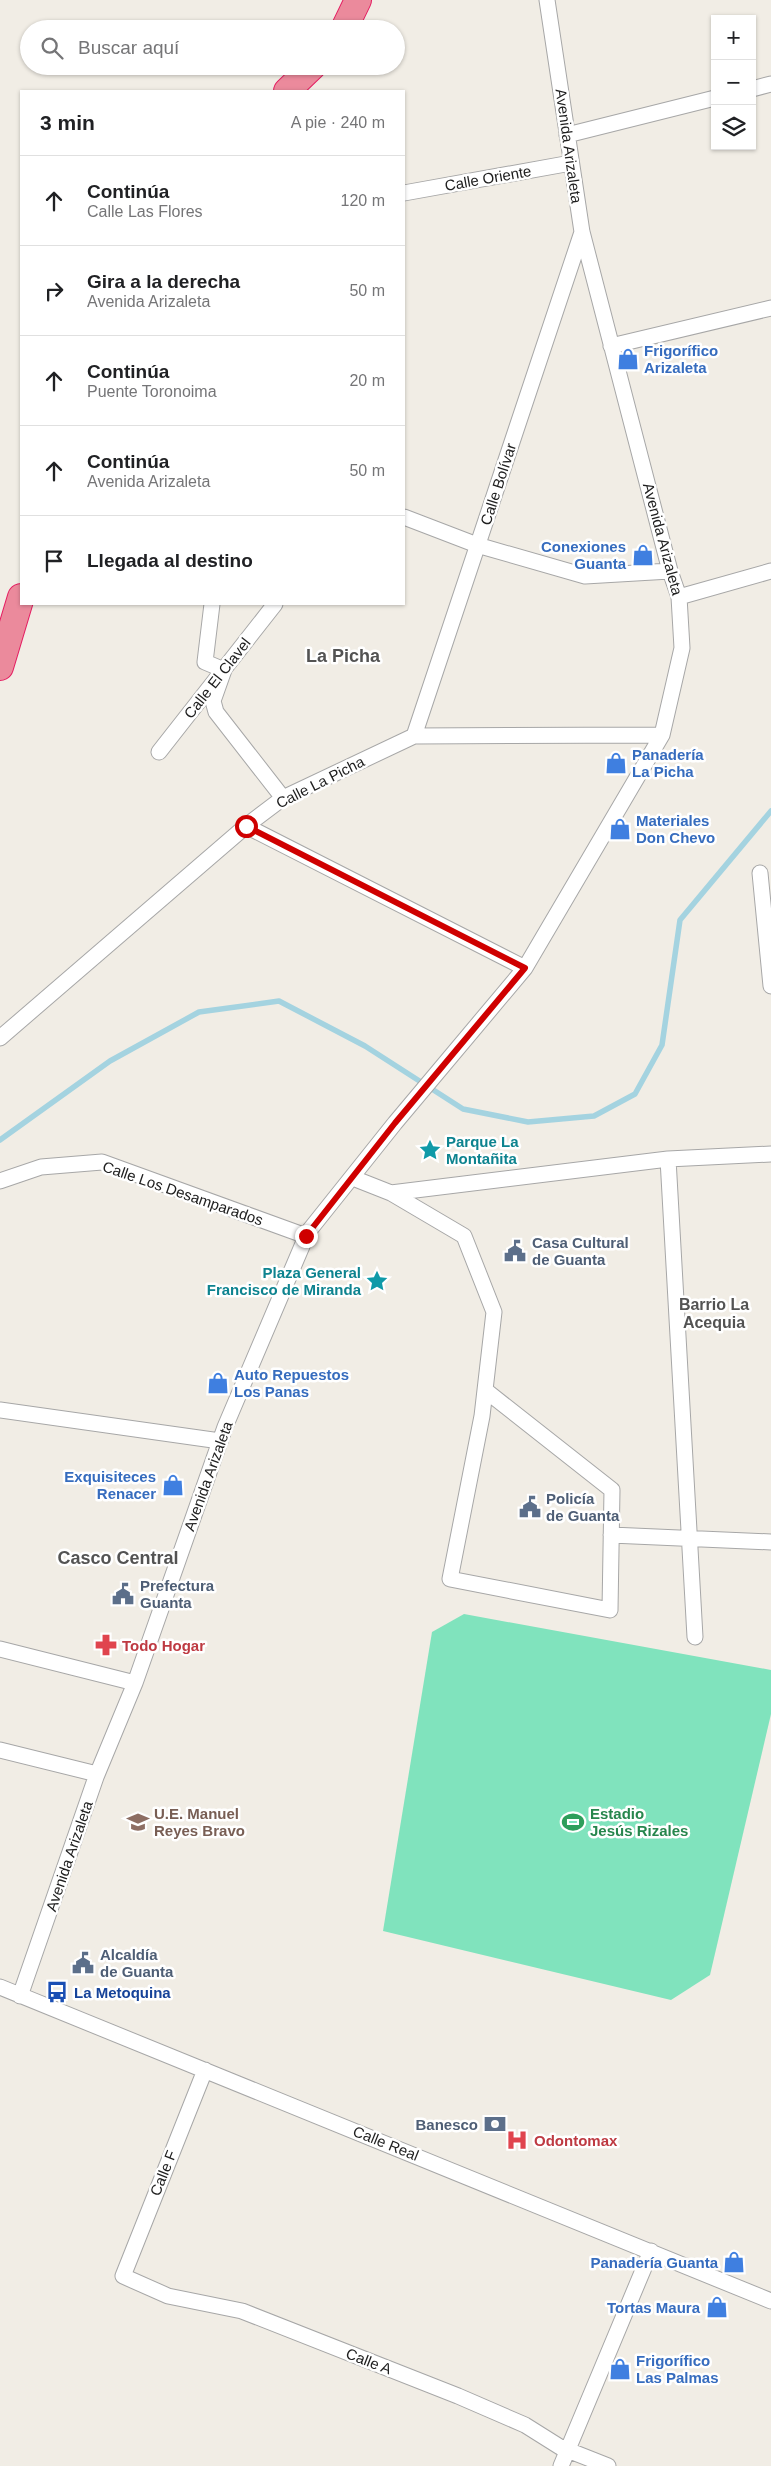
<!DOCTYPE html>
<html lang="es">
<meta charset="utf-8">
<style>
:root{--surface:#fff;--page:#f6f6f6;--text:#202124;--muted:#757577;--line:#e0e0e0}
body{margin:0;font-family:Helvetica,sans-serif;background:var(--page);color:var(--text)}
.controls{position:absolute;right:15px;top:15px;display:grid;overflow:hidden;border-radius:0px;box-shadow:0 1px 4px #0004}
.controls button{width:45px;height:45px;display:grid;place-items:center;padding:0;border:0;border-bottom:1px solid var(--line);background:var(--surface);color:var(--text);font:25px sans-serif}
.stop{position:absolute;width:15px;height:15px;margin:-11px;border:4px solid #cf0000;border-radius:50%;background:#fff}
.stop.end{background:#cf0000;border-color:#fff;box-shadow:0 1px 5px #0008}
.list{margin:0;padding:0;list-style:none}
h2{display:flex;justify-content:space-between;align-items:center;height:65px;margin:0;padding:0 20px;font-size:21px}
h2 small{font-size:16px;font-weight:400;color:var(--muted)}
.list li{display:grid;grid-template-columns:32px 1fr auto;gap:15px;align-items:center;box-sizing:border-box;height:90px;padding:0 20px;border-top:1px solid var(--line)}
.list b{display:block;font-size:19px;white-space:nowrap}
.list p{margin:0;font-size:16px;white-space:nowrap;color:var(--muted)}
.list em{font-size:16px;font-style:normal;color:var(--muted)}
.icon{flex:none;width:28px;height:28px;fill:none;stroke:currentColor;stroke-width:2;stroke-linecap:round;stroke-linejoin:round}
.map{position:relative;flex:none;width:771px;height:2466px;overflow:hidden}
.search{position:absolute;background:var(--surface);box-shadow:0 1px 4px #0004;left:20px;top:20px;width:385px;height:55px;display:flex;align-items:center;gap:12px;box-sizing:border-box;padding:0 18px;border-radius:28px;color:var(--muted);font-size:19px}
.panel{position:absolute;background:var(--surface);box-shadow:0 1px 4px #0004;left:20px;top:90px;width:385px;height:515px;border-radius:0px}
.map>svg:first-child{display:block}
.pitch{fill:#80e3bd}
.lines{fill:none;stroke-linecap:round;stroke-linejoin:round}
.stream{stroke:#a4d3e0;stroke-width:5.5}
.street-casing{stroke:#a7a7a7;stroke-width:17}
.highway-casing{stroke:#e41d61;stroke-width:28}
.street{stroke:#fff;stroke-width:15}
.highway{stroke:#eb8a9c;stroke-width:26}
.route{stroke:#cf0000;stroke-width:6}
.labels{text-anchor:middle;dominant-baseline:central;stroke-width:5;stroke-linejoin:round;paint-order:stroke}
.street-label{font-size:15px;fill:#202020;stroke:#fff}
.shop-label{font-size:15px;font-weight:bold;fill:#366cbe;stroke:#fff;text-anchor:start}
.culture-label{font-size:15px;font-weight:bold;fill:#0d838f;stroke:#fff;text-anchor:start}
.service-label{font-size:15px;font-weight:bold;fill:#4e5e75;stroke:#fff;text-anchor:start}
.health-label{font-size:15px;font-weight:bold;fill:#be3a42;stroke:#fff;text-anchor:start}
.education-label{font-size:15px;font-weight:bold;fill:#785e54;stroke:#fff;text-anchor:start}
.leisure-label{font-size:15px;font-weight:bold;fill:#27864d;stroke:#fff;text-anchor:start}
.transit-label{font-size:15px;font-weight:bold;fill:#164399;stroke:#fff;text-anchor:start}
.neighbourhood-label{font-size:16px;font-weight:bold;fill:#535353;stroke:#fff}
.quarter-label{font-size:18px;font-weight:bold;fill:#535353;stroke:#fff}
</style>
<div class="map">
<svg width="771" height="2466" viewBox="0 0 771 2466">
<rect width="100%" height="100%" fill="#f1ede5"/>
<path class="pitch" d="M464,1614l307,56v44l-61,261 -39,25 -288,-69 49,-299z"/>
<g class="lines">
<path class="stream" d="M0,1140l110,-79 89,-49 80,-11 86,45 98,63 65,13 66,-6 41,-22 27,-49 18,-125 91,-109"/>
<g class="street-casing">
<path id="street" d="M752,89l19,-5
M567,135l148,-37
M404,193l167,-30
M611,346l160,-38
M404,517l73,28 108,31 85,-5
M679,597l92,-26
M212,604l-7,58 19,8 -11,31 3,11 67,86
M414,736l168,-504
M159,752l116,-148
M246,826l279,142
M760,873l11,113
M0,1038l246,-212 37,-28 131,-62 248,-1
M668,1159l27,478
M353,1178l38,15 277,-34 103,-5
M0,1181l41,-14 61,-5 204,74
M391,1193l73,43 30,76 -12,104 -32,163 160,31 2,-120 -127,-100
M0,1410l220,31
M611,1535l160,7
M0,1649l135,34
M0,1750l97,24
M0,1987l771,314
M20,1996l76,-219 39,-94 90,-256 83,-195 87,-109 130,-155 137,-233 20,-87 -3,-51 -9,-26 -88,-339 -35,-232
M205,2070l-82,206 45,20 74,15 216,85 67,29 35,22 48,19
M561,2466l90,-215"/>
</g>
<g class="highway-casing">
<path id="highway" d="M344,29l14,-29
M287,91l26,-25
M0,667l21,-70"/>
</g>
<use href="#street" class="street"/>
<use href="#highway" class="highway"/>
</g>
<g class="lines">
<path class="route" d="M246,826l279,142 -130,155 -89,113"/>
</g>
<defs>
<g id="shop-bare" transform="scale(1.725)"><path d="M-5-2.5h2.3a2.7 3.5 0 0 1 5.4 0H5L5.5 6h-11ZM-1.5-2.5h3a1.5 2.3 0 0 0-3 0Z" fill="#3f7fe0" stroke="#fff" stroke-width="2.5" paint-order="stroke"/></g>
<g id="sight-bare" transform="scale(1.725)"><path d="M0-6L1.8-2.2L6-1.7L2.9 1.2L3.7 5.4L0 3.3L-3.7 5.4L-2.9 1.2L-6-1.7L-1.8-2.2Z" fill="#0f9aa8" stroke="#fff" stroke-width="2.5" paint-order="stroke"/></g>
<g id="civic-bare" transform="scale(1.725)"><path d="M-.6-6.5H3V-4.5H.6V-3L4-1V1h2V6H-6V1h2V-1L-.6-3ZM-1.2 2.5V6h2.4V2.5Z" fill="#5c6f8a" stroke="#fff" stroke-width="2.5" paint-order="stroke"/></g>
<g id="pharmacy-bare" transform="scale(1.725)"><path d="M-2-6h4v4h4v4h-4v4h-4v-4h-4v-4h4Z" fill="#e0444e" stroke="#fff" stroke-width="2.5" paint-order="stroke"/></g>
<g id="school-bare" transform="scale(1.725)"><path d="M0-5L7-2L0 1L-7-2ZM-4 1L0 2.5L4 1V4Q0 6-4 4Z" fill="#8d6e63" stroke="#fff" stroke-width="2.5" paint-order="stroke"/></g>
<g id="stadium-bare" transform="scale(1.725)"><path d="M0-5a6.5 5 0 1 0 0 10a6.5 5 0 1 0 0-10ZM-3.5-1.8h7v3.6h-7Z" fill="#2e9e5b" stroke="#fff" stroke-width="2.5" paint-order="stroke"/></g>
<g id="bus-bare" transform="scale(1.725)"><path d="M-5-6H5V4H4V6H2V4H-2V6H-4V4H-5ZM-3.5-4V0h7V-4ZM-3.5 1.2v1.5H-2V1.2ZM2 1.2v1.5H3.5V1.2Z" fill="#1a4fb4" stroke="#fff" stroke-width="2.5" paint-order="stroke"/></g>
<g id="bank-bare" transform="scale(1.725)"><path d="M-6-4H6V4H-6ZM0-2.3a2.3 2.3 0 1 0 0 4.6a2.3 2.3 0 1 0 0-4.6Z" fill="#5c6f8a" stroke="#fff" stroke-width="2.5" paint-order="stroke"/></g>
<g id="hospital-bare" transform="scale(1.725)"><path d="M-5-5h3v3.5h4V-5h3V5h-3V1.5h-4V5h-3Z" fill="#e0444e" stroke="#fff" stroke-width="2.5" paint-order="stroke"/></g>
</defs>
<g fill-rule="evenodd">
<use href="#shop-bare" x="628" y="359"/>
<use href="#shop-bare" x="643" y="555"/>
<use href="#shop-bare" x="616" y="763"/>
<use href="#shop-bare" x="620" y="829"/>
<use href="#sight-bare" x="430" y="1150"/>
<use href="#civic-bare" x="515" y="1251"/>
<use href="#sight-bare" x="377" y="1281"/>
<use href="#shop-bare" x="218" y="1383"/>
<use href="#shop-bare" x="173" y="1485"/>
<use href="#civic-bare" x="530" y="1507"/>
<use href="#civic-bare" x="123" y="1594"/>
<use href="#pharmacy-bare" x="106" y="1645"/>
<use href="#school-bare" x="138" y="1822"/>
<use href="#stadium-bare" x="573" y="1822"/>
<use href="#civic-bare" x="83" y="1963"/>
<use href="#bus-bare" x="57" y="1992"/>
<use href="#bank-bare" x="495" y="2124"/>
<use href="#hospital-bare" x="517" y="2140"/>
<use href="#shop-bare" x="734" y="2262"/>
<use href="#shop-bare" x="717" y="2307"/>
<use href="#shop-bare" x="620" y="2369"/>
</g>
<g class="labels">
<g class="street-label">
<text transform="translate(569 146) rotate(82)">Avenida Arizaleta</text>
<text transform="translate(488 178) rotate(-10)">Calle Oriente</text>
<text transform="translate(498 484) rotate(-72)">Calle Bolívar</text>
<text transform="translate(663 539) rotate(75)">Avenida Arizaleta</text>
<text transform="translate(217 678) rotate(-52)">Calle El Clavel</text>
<text transform="translate(320 782) rotate(-27)">Calle La Picha</text>
<text transform="translate(183 1193) rotate(19)">Calle Los Desamparados</text>
<text transform="translate(208 1476) rotate(-70)">Avenida Arizaleta</text>
<text transform="translate(69 1856) rotate(-71)">Avenida Arizaleta</text>
<text transform="translate(386 2143) rotate(22)">Calle Real</text>
<text transform="translate(163 2173) rotate(-68)">Calle F</text>
<text transform="translate(369 2361) rotate(21)">Calle A</text>
</g>
<g class="shop-label">
<text x="644" y="350">Frigorífico<tspan x="644" dy="17">Arizaleta</tspan></text>
<text x="626" y="546" text-anchor="end">Conexiones<tspan x="626" dy="17">Guanta</tspan></text>
<text x="632" y="754">Panadería<tspan x="632" dy="17">La Picha</tspan></text>
<text x="636" y="820">Materiales<tspan x="636" dy="17">Don Chevo</tspan></text>
<text x="234" y="1374">Auto Repuestos<tspan x="234" dy="17">Los Panas</tspan></text>
<text x="156" y="1476" text-anchor="end">Exquisiteces<tspan x="156" dy="17">Renacer</tspan></text>
<text x="718" y="2262" text-anchor="end">Panadería Guanta</text>
<text x="700" y="2307" text-anchor="end">Tortas Maura</text>
<text x="636" y="2360">Frigorífico<tspan x="636" dy="17">Las Palmas</tspan></text>
</g>
<g class="culture-label">
<text x="446" y="1141">Parque La<tspan x="446" dy="17">Montañita</tspan></text>
<text x="361" y="1272" text-anchor="end">Plaza General<tspan x="361" dy="17">Francisco de Miranda</tspan></text>
</g>
<g class="service-label">
<text x="532" y="1242">Casa Cultural<tspan x="532" dy="17">de Guanta</tspan></text>
<text x="546" y="1498">Policía<tspan x="546" dy="17">de Guanta</tspan></text>
<text x="140" y="1585">Prefectura<tspan x="140" dy="17">Guanta</tspan></text>
<text x="100" y="1954">Alcaldía<tspan x="100" dy="17">de Guanta</tspan></text>
<text x="478" y="2124" text-anchor="end">Banesco</text>
</g>
<g class="health-label">
<text x="122" y="1645">Todo Hogar</text>
<text x="534" y="2140">Odontomax</text>
</g>
<g class="education-label">
<text x="154" y="1813">U.E. Manuel<tspan x="154" dy="17">Reyes Bravo</tspan></text>
</g>
<g class="leisure-label">
<text x="590" y="1813">Estadio<tspan x="590" dy="17">Jesús Rizales</tspan></text>
</g>
<g class="transit-label">
<text x="74" y="1992">La Metoquina</text>
</g>
<g class="neighbourhood-label">
<text x="714" y="1304">Barrio La<tspan x="714" dy="18">Acequia</tspan></text>
</g>
<g class="quarter-label">
<text x="343" y="656">La Picha</text>
<text x="118" y="1558">Casco Central</text>
</g>
</g>
</svg>
<div class="controls">
<button>+</button>
<button>−</button>
<button><svg class="icon" aria-label="layers" viewBox="0 0 24 24"><path d="M12 4l9 5-9 5-9-5zM3 14l9 5 9-5"/></svg></button>
</div>
<div class="stop" style="left:246px;top:826px"></div>
<div class="stop end" style="left:306px;top:1236px"></div>
<div class="search"><svg class="icon" aria-label="search" viewBox="0 0 24 24"><circle cx="10" cy="10" r="6"/><path d="M15 15l6 6"/></svg>Buscar aquí</div>
<section class="panel">
<h2>3 min<small>A pie · 240 m</small></h2>
<ul class="list">
<li><svg class="icon" aria-label="ahead" viewBox="0 0 24 24"><path d="M12 20V5M6 11l6-6 6 6"/></svg><div><b>Continúa</b><p>Calle Las Flores</p></div><em>120 m</em></li>
<li><svg class="icon" aria-label="right" viewBox="0 0 24 24"><path d="M7 20v-9h11M14 6l5 5-5 5"/></svg><div><b>Gira a la derecha</b><p>Avenida Arizaleta</p></div><em>50 m</em></li>
<li><svg class="icon" aria-label="ahead" viewBox="0 0 24 24"><path d="M12 20V5M6 11l6-6 6 6"/></svg><div><b>Continúa</b><p>Puente Toronoima</p></div><em>20 m</em></li>
<li><svg class="icon" aria-label="ahead" viewBox="0 0 24 24"><path d="M12 20V5M6 11l6-6 6 6"/></svg><div><b>Continúa</b><p>Avenida Arizaleta</p></div><em>50 m</em></li>
<li><svg class="icon" aria-label="arrive" viewBox="0 0 24 24"><path d="M6 21V4h12l-3 4 3 4H6"/></svg><div><b>Llegada al destino</b></div></li>
</ul>
</section>
</div>
